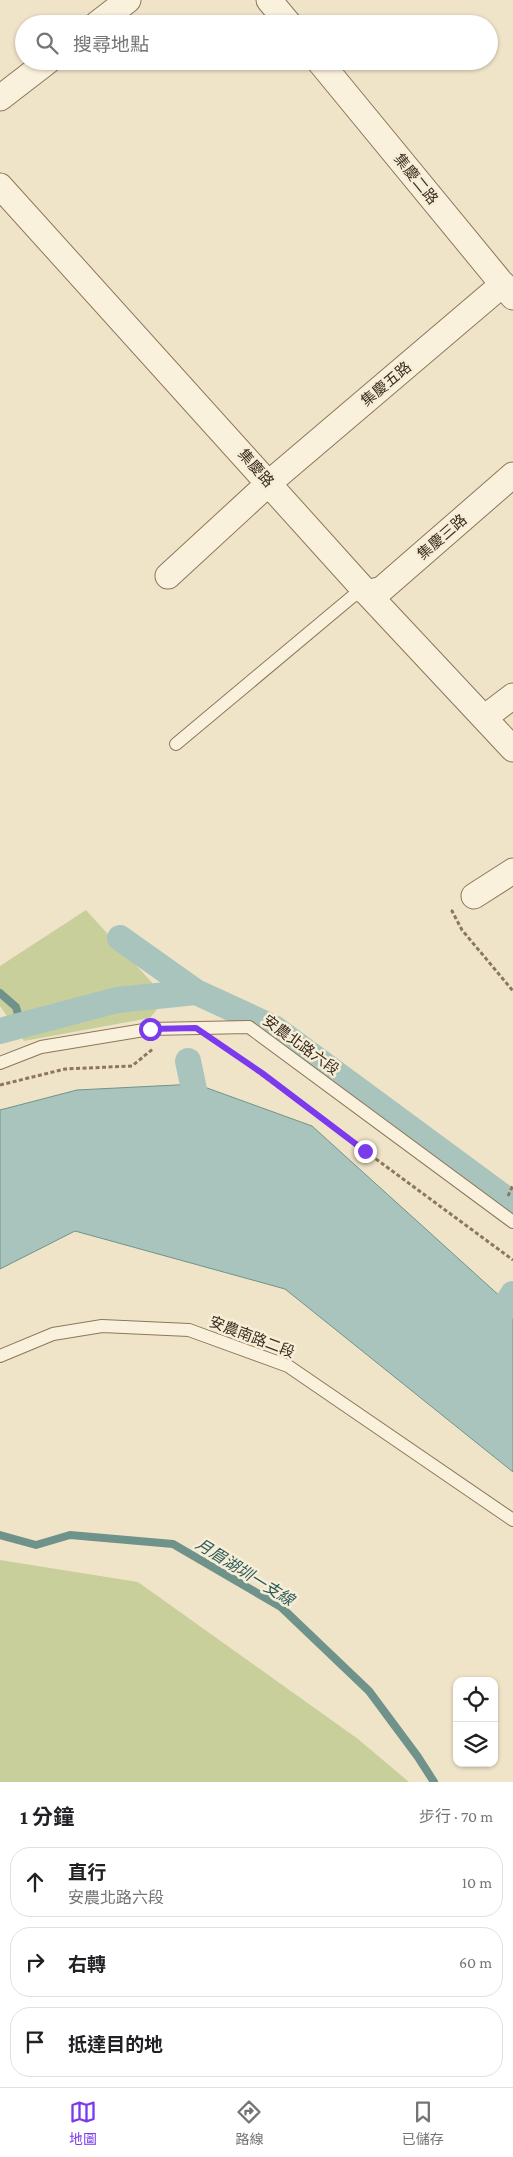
<!DOCTYPE html>
<html lang="zh-TW">
<meta charset="utf-8">
<style>
:root{--surface:#fff;--page:#f2f2f2;--text:#202124;--muted:#757577;--line:#e0e0e0;--accent:#7c3aed}
body{margin:0;font-family:"Crimson Pro","Noto Sans TC",serif;background:var(--page);color:var(--text)}
.controls{position:absolute;right:15px;bottom:15px;display:grid;overflow:hidden;border-radius:10px;box-shadow:0 1px 4px #0004}
.controls button{width:45px;height:45px;display:grid;place-items:center;padding:0;border:0;border-bottom:1px solid var(--line);background:var(--surface);color:var(--text);font:25px sans-serif}
.stop{position:absolute;width:15px;height:15px;margin:-11px;border:4px solid #7c3aed;border-radius:50%;background:#fff}
.stop.end{background:#7c3aed;border-color:#fff;box-shadow:0 1px 5px #0008}
.list{margin:0;padding:0;list-style:none}
h2{display:flex;justify-content:space-between;align-items:center;height:65px;margin:0;padding:0 20px;font-size:21px}
h2 small{font-size:16px;font-weight:400;color:var(--muted)}
.list li{display:grid;grid-template-columns:32px 1fr auto;gap:15px;align-items:center;box-sizing:border-box;height:70px;margin:0 10px 10px;padding:0 10px;border:1px solid var(--line);border-radius:20px}
.list b{display:block;font-size:19px;white-space:nowrap}
.list p{margin:0;font-size:16px;white-space:nowrap;color:var(--muted)}
.list em{font-size:16px;font-style:normal;color:var(--muted)}
.icon{flex:none;width:28px;height:28px;fill:none;stroke:currentColor;stroke-width:2;stroke-linecap:round;stroke-linejoin:round}
.map{position:relative;flex:none;width:513px;height:1782px;overflow:hidden}
.search{position:absolute;background:var(--surface);box-shadow:0 1px 4px #0004;left:15px;right:15px;top:15px;height:55px;display:flex;align-items:center;gap:12px;box-sizing:border-box;padding:0 18px;border-radius:28px;color:var(--muted);font-size:19px}
.sheet{height:305px;background:var(--surface)}
nav{display:flex;justify-content:space-around;align-items:center;box-sizing:border-box;height:70px;border-top:1px solid var(--line);background:var(--surface);font-size:14px;color:var(--muted)}
nav a{display:grid;justify-items:center;gap:2px}
nav .on{color:var(--accent)}
.map>svg:first-child{display:block}
.green{fill:#c9cf9b}
.water{fill:#a9c4bc;stroke:#6f938a}
.lines{fill:none;stroke-linecap:round;stroke-linejoin:round}
.stream{stroke:#6f938a;stroke-width:8}
.canal{stroke:#a9c4bc;stroke-width:26}
.lane-casing{stroke:#8d765c;stroke-width:14}
.street-casing{stroke:#8d765c;stroke-width:27}
.path{stroke:#8d765c;stroke-width:3;stroke-dasharray:4 2.5;stroke-linecap:butt}
.lane{stroke:#faf1dc;stroke-width:12}
.street{stroke:#faf1dc;stroke-width:25}
.route{stroke:#7c3aed;stroke-width:6}
.labels{text-anchor:middle;dominant-baseline:central;stroke-width:5;stroke-linejoin:round;paint-order:stroke}
.street-label{font-size:15px;fill:#3d2e20;stroke:#f7eed8}
.water-label{font-size:16px;font-style:italic;fill:#2f5d5a;stroke:#f7eed8}
</style>
<div class="map">
<svg width="513" height="1782" viewBox="0 0 513 1782">
<rect width="100%" height="100%" fill="#f0e4c8"/>
<path class="green" d="M86,910l80,88 -16,20 -126,23 -24,-35v-40z
M0,1560l138,22 220,157 51,43h-409z"/>
<path class="water" d="M196,1084l116,42 201,182v164l-228,-183 -210,-58 -75,38v-159l77,-20z"/>
<g class="lines">
<path class="stream" d="M0,993l16,14 5,18
M0,1535l36,10 34,-10 103,9 108,63 88,84 49,66 16,25"/>
<path class="canal" d="M120,938l76,54
M0,1031l117,-31 79,-8 78,36 239,176
M188,1061l12,57
M488,1333l25,-39"/>
<g class="lane-casing">
<path id="lane" d="M176,744l177,-148 14,-3
M0,1063l41,-16 109,-18 99,-2 264,195
M0,1356l53,-22 49,-8 87,4 99,36 225,154"/>
</g>
<g class="street-casing">
<path id="street" d="M269,0l20,24
M97,24l31,-24
M319,61l194,236
M0,98l48,-37
M0,186l367,407 146,156
M168,576l101,-93 234,-199
M367,593l15,-4 131,-114
M484,718l29,-22
M474,896l39,-25"/>
</g>
<path class="path" d="M453,910l-1,1 10,19 51,61
M224,1047l289,213
M0,1085l65,-16 67,-3 22,-18
M508,1196l5,-11"/>
<use href="#lane" class="lane"/>
<use href="#street" class="street"/>
</g>
<g class="lines">
<path class="route" d="M150,1029l46,-1 66,45 103,78"/>
</g>
<g class="labels">
<g class="street-label">
<text transform="translate(416 179) rotate(51)">集慶二路</text>
<text transform="translate(386 384) rotate(-40)">集慶五路</text>
<text transform="translate(256 468) rotate(48)">集慶路</text>
<text transform="translate(442 537) rotate(-41)">集慶三路</text>
<text transform="translate(301 1045) rotate(36)">安農北路六段</text>
<text transform="translate(252 1337) rotate(21)">安農南路二段</text>
</g>
<g class="water-label">
<text transform="translate(245 1572) rotate(32)">月眉湖圳一支線</text>
</g>
</g>
</svg>
<div class="controls">
<button><svg class="icon" aria-label="locate" viewBox="0 0 24 24"><circle cx="12" cy="12" r="6"/><path d="M12 2v4M12 18v4M2 12h4M18 12h4"/></svg></button>
<button><svg class="icon" aria-label="layers" viewBox="0 0 24 24"><path d="M12 4l9 5-9 5-9-5zM3 14l9 5 9-5"/></svg></button>
</div>
<div class="stop" style="left:150px;top:1029px"></div>
<div class="stop end" style="left:365px;top:1151px"></div>
<div class="search"><svg class="icon" aria-label="search" viewBox="0 0 24 24"><circle cx="10" cy="10" r="6"/><path d="M15 15l6 6"/></svg>搜尋地點</div>
</div>
<section class="sheet">
<h2>1 分鐘<small>步行 · 70 m</small></h2>
<ul class="list">
<li><svg class="icon" aria-label="ahead" viewBox="0 0 24 24"><path d="M12 20V5M6 11l6-6 6 6"/></svg><div><b>直行</b><p>安農北路六段</p></div><em>10 m</em></li>
<li><svg class="icon" aria-label="right" viewBox="0 0 24 24"><path d="M7 20v-9h11M14 6l5 5-5 5"/></svg><div><b>右轉</b></div><em>60 m</em></li>
<li><svg class="icon" aria-label="arrive" viewBox="0 0 24 24"><path d="M6 21V4h12l-3 4 3 4H6"/></svg><div><b>抵達目的地</b></div></li>
</ul>
</section>
<nav>
<a class="on"><svg class="icon" aria-label="map" viewBox="0 0 24 24"><path d="M3 6l6-2 6 2 6-2v14l-6 2-6-2-6 2zM9 4v14M15 6v14"/></svg>地圖</a>
<a><svg class="icon" aria-label="directions" viewBox="0 0 24 24"><path d="M12 3l9 9-9 9-9-9zM9 14v-3h6M13 9l2 2-2 2"/></svg>路線</a>
<a><svg class="icon" aria-label="saved" viewBox="0 0 24 24"><path d="M7 4h10v16l-5-4-5 4z"/></svg>已儲存</a>
</nav>
